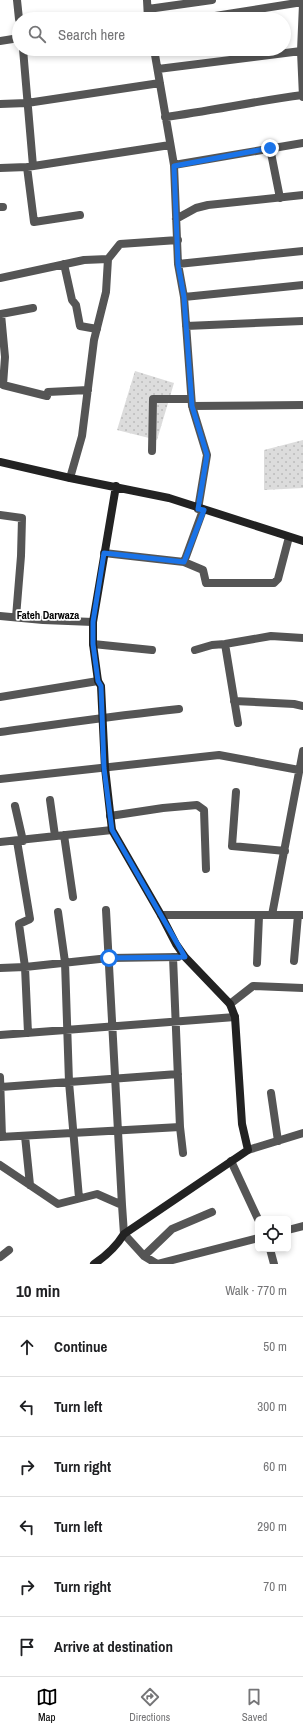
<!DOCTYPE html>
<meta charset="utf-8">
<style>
:root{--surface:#fff;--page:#f2f2f2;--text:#202124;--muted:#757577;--line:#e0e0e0;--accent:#000}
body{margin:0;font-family:"Archivo Narrow",sans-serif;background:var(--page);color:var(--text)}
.controls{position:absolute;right:12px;bottom:12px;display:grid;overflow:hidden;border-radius:6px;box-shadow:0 2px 6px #0003}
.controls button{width:36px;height:36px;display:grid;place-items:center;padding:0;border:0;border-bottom:1px solid var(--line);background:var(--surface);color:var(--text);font:20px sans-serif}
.stop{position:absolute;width:12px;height:12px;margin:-9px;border:3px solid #1a73e8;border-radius:50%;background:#fff}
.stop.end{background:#1a73e8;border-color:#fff;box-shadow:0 1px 4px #0008}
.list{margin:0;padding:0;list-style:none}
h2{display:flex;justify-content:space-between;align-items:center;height:52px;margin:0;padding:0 16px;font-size:17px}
h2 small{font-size:13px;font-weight:400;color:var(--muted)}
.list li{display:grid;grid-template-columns:26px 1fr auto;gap:12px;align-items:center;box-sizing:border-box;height:60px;padding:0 16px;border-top:1px solid var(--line)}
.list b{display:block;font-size:15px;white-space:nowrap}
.list em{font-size:13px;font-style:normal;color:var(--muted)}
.icon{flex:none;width:22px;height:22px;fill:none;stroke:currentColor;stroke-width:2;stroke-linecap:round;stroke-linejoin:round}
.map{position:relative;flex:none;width:303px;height:1264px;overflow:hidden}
.search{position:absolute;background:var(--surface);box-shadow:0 2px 6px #0003;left:12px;right:12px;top:12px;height:44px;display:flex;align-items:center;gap:10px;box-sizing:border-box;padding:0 14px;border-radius:22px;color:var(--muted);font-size:15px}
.sheet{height:412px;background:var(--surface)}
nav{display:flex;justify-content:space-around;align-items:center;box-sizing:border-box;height:56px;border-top:1px solid var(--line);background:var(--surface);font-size:11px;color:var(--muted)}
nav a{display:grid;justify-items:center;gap:2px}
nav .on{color:var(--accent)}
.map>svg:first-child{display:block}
.grass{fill:url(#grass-dots)}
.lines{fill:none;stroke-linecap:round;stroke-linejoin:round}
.street{stroke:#555;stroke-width:8}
.secondary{stroke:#222;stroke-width:8}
.route{stroke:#1a73e8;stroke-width:5}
.labels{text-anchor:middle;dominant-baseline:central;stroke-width:3.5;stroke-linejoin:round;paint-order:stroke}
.neighbourhood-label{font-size:11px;font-weight:bold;fill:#000;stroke:#fff}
</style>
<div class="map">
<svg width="303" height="1264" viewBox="0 0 303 1264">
<defs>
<pattern id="grass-dots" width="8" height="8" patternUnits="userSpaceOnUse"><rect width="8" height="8" fill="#dcdcdc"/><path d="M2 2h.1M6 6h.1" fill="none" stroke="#bbb" stroke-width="1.8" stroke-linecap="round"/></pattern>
</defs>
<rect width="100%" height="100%" fill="#fff"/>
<path class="grass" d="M135,371l39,12 -17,57 -40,-10z
M303,440v48l-39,2v-40z"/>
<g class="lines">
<path class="street" d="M17,0l2,19
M147,0l1,19
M303,4l-2,47 2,46
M148,9l64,-9
M196,19l107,-17
M0,41l19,-3
M23,49l10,117
M154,49l20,116 4,99 6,33 8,109 15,49 -9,54
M158,69l143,-18
M0,104l27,-1 133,-20
M165,117c46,-6 91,-16 138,-22
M270,148l10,50
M174,165l129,-22
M27,167l7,55 46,-7
M0,168l27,-1 143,-22
M0,207h3
M176,219l20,-11 12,-3 95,-10
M64,264l8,36 4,5 4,21 17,3
M178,264l125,-13
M0,278l84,-18 24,-1 12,-15 58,-4
M184,297l119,-12
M33,308l-32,6 4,43 -2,28 44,11 1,-4 40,-2
M186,326l117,-5
M192,406l111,-1
M152,451l1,-52h38
M70,478l12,-42 12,-96 12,-48 2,-33
M0,515l22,3 -1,38 -5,61
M104,553l80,9 19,8 3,13h68l4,-4 11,-42
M184,562l19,-52
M0,616l43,4 50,2
M93,644l59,6
M225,644l13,79
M195,650l17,-5 13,-1 46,-8 32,2
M0,697l98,-16
M234,701l60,3 9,2
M0,732c60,-8 119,-17 179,-23
M0,779l219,-24 80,15
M236,792l-4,54 53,5
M50,800l5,36
M15,806l8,35
M110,816l53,-8 34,-3 7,5 2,59
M64,835l9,62
M17,841l13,78 -11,5 6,43 3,66
M0,842l112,-12
M106,910l16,295
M58,912l7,50 4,120 10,116
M161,915h142
M272,915l31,-164
M173,957l7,170 3,26
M294,961l4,-46
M257,963l2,-47
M0,968l25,-1 84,-9 69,-1
M230,1004l23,-18 50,2
M0,1035l235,-18
M0,1077l2,60
M1,1087l177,-13
M271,1093l7,48
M25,1136l5,49
M0,1137l180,-10
M248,1150l55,-17
M231,1161l27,58
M0,1165l58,39 39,-10 25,11 2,29 20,22 13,8
M288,1230l15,-4
M270,1249l4,15
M144,1256l28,-27 40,-17
M0,1257l9,-7
M157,1264l101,-26"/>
<path class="secondary" d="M0,462l70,16 99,20 134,43
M94,1264c12,-8 22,-17 30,-30l124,-84 -6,-26 -7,-107 -5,-13 -45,-47 -9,-13 -15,-29 -49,-85 -7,-62 -4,-82 -3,-5 -5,-37v-22l23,-136"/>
</g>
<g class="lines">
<path class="route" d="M109,958l76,-1 -73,-127 -8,-62 -3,-82 -3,-5 -5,-37v-22l11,-69 80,9 20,-52 -6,-1 9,-54 -15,-49 -8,-109 -6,-33 -4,-98 96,-18"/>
</g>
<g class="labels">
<g class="neighbourhood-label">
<text x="48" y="615">Fateh Darwaza</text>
</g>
</g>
</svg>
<div class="controls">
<button><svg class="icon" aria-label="locate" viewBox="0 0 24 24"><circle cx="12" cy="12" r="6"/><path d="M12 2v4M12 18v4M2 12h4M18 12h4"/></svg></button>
</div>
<div class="stop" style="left:109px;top:958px"></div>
<div class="stop end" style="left:270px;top:148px"></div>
<div class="search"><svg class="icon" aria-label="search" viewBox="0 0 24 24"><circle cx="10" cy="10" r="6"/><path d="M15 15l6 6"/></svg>Search here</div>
</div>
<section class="sheet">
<h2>10 min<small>Walk · 770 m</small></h2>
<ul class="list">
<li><svg class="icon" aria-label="ahead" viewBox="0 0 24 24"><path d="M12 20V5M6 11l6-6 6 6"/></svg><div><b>Continue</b></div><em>50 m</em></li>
<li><svg class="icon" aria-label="left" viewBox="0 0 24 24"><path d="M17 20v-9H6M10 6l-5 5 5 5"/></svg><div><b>Turn left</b></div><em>300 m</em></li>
<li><svg class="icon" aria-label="right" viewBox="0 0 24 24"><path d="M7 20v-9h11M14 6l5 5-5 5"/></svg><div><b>Turn right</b></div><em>60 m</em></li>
<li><svg class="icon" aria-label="left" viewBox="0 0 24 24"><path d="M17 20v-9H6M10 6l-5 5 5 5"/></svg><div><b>Turn left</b></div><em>290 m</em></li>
<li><svg class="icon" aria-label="right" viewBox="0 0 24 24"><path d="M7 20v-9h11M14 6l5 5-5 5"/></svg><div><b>Turn right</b></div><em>70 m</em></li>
<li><svg class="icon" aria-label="arrive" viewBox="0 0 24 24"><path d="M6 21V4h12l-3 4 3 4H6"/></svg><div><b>Arrive at destination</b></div></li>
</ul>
</section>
<nav>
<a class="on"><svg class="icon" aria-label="map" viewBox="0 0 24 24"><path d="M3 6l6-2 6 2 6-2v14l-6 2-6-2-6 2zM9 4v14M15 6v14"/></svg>Map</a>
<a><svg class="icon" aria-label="directions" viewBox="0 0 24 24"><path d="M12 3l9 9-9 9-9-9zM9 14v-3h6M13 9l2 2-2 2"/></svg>Directions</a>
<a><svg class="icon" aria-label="saved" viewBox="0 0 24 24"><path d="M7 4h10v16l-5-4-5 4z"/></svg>Saved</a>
</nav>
